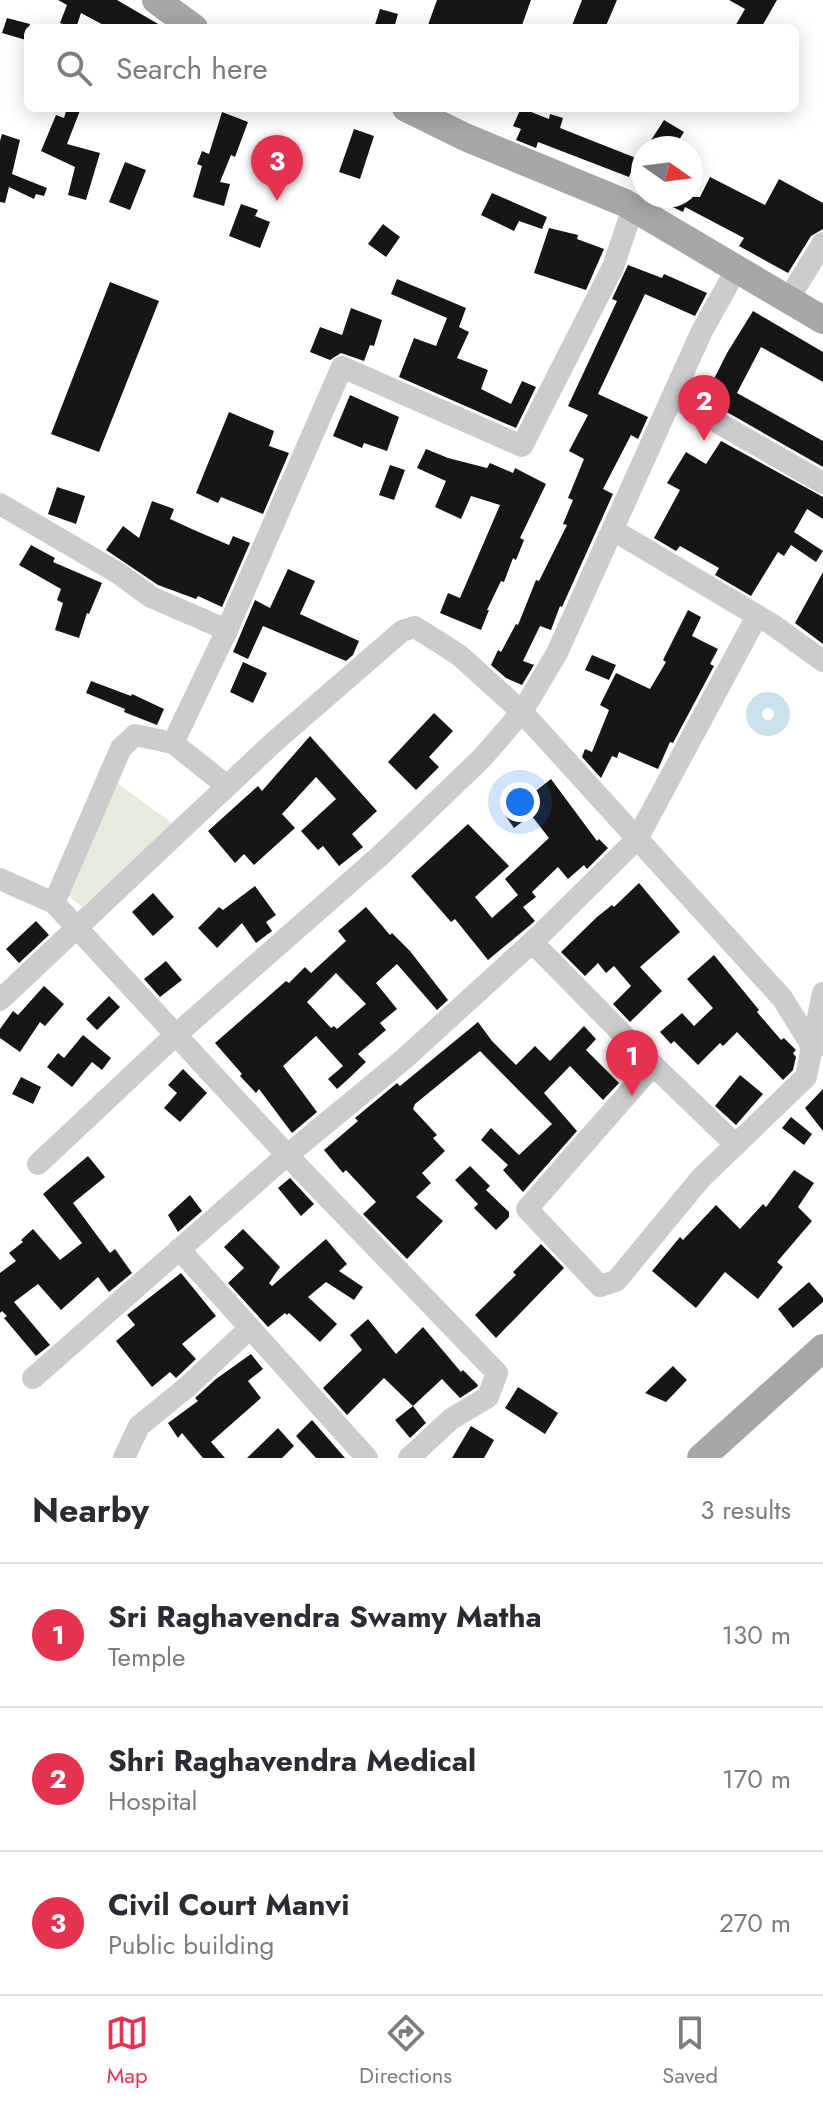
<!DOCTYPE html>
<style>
:root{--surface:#fff;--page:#f7f7f7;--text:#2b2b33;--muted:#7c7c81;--line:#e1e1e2;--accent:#e53251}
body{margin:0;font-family:Jost,sans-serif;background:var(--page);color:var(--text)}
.compass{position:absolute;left:631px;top:136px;width:72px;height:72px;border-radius:50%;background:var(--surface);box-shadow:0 4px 20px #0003;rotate:104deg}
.you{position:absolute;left:520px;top:802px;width:28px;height:28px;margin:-20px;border:6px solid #fff;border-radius:50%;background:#1a73e8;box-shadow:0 0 0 12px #1a73e833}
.badge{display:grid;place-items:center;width:52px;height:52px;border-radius:50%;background:var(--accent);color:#fff;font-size:26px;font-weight:700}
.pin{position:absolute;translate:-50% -66px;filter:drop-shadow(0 2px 4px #0008)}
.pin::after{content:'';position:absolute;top:42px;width:28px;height:24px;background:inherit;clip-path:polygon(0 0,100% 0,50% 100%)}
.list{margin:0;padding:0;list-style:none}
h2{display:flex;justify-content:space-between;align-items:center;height:104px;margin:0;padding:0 32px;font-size:34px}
h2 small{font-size:26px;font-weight:400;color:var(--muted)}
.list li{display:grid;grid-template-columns:52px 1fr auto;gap:24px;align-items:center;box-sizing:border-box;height:144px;padding:0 32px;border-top:2px solid var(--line)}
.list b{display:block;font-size:30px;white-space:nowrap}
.list p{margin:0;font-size:26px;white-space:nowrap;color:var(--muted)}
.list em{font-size:26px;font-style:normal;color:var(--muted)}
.icon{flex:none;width:44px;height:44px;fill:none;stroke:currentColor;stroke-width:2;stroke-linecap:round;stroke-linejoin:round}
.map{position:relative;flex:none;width:823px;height:1458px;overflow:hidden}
.search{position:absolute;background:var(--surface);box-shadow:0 4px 20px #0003;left:24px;right:24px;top:24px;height:88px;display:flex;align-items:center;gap:20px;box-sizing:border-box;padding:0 28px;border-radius:12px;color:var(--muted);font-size:30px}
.sheet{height:536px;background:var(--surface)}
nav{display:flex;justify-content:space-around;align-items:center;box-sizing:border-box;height:112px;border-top:2px solid var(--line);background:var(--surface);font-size:22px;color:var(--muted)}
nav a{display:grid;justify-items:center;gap:4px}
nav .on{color:var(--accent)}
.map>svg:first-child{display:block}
.green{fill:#e6ecdd}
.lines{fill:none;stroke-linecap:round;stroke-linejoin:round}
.canal{stroke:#c9e2ec;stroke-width:16}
.building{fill:#161616;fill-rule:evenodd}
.minor{stroke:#ccc;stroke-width:22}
.major{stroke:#a7a7a7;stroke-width:28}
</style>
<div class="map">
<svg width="823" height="1458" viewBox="0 0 823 1458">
<rect width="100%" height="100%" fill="#fff"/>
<path class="green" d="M117,783l55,40 -90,84 -16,-13z"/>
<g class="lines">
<path class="canal" d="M754 714a14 14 0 1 1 28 0a14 14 0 1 1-28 0Z"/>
</g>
<path class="building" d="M58,0h59l48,28h-56l-28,-15 -5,15h-3l-13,-5 7,-18z
M437,0h94l-10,28h-85l-8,-3z
M582,0h35l-12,28h-34z
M729,0h48l-16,28h-27l11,-19z
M380,9l18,5 -4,14h-20z
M7,18l23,6 -4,16 -24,-7z
M67,108h14l-14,36 33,9 -14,47 -18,-5 7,-28 -34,-16 15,-36 8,3z
M521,108l28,11 1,-5 13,4 -3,10 76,30 -7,19 -91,-35 -2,6 -20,-8 5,-11 -8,-3z
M222,112l26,10 -13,35 -4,-2 -11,27 10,2 -6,22 -31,-9 9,-31 -5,-2 5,-13 7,3z
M664,120l20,12 -10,16h-28z
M354,129l20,7 -14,43 -21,-7z
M2,134l18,6 -8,34 35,14 -3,8 -8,-2 -2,5 -25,-12 -4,16 -5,-1v-61z
M125,162l21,8 -16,40 -21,-8z
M710,177l55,28 14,-26 44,24v26l-12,7 -23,37 -49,-27 5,-8 -59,-31 -2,5 -33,-16 50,1z
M492,193l55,24 -5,12 -23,-8 -5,10 -33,-16z
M241,204l17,6 -3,6 15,6 -10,26 -31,-12z
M383,224l17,13 -14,20 -18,-13z
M549,228l29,7 -1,4 27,10 -18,41 -52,-17z
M628,265l34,13 2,-4 43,19 -12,23 -50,-22 -47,100 50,23 -10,22 -7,-4 -28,54 10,5 -51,113 -2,-1 -9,24 -11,-4 -17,35 11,4 -12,20 -16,-7 -15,-13 7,-15 3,2 15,-28 2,1 18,-45 3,1 28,-56 -4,-1 10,-24 -5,-2 16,-39 -15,-8 19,-36 -20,-9 49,-105 -5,-2z
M397,279l69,29 -7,19 10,5 -12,26 31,12 -7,19 30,15 11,-23 14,6 -20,41 -117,-51 15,-39 22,8 11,-28 -56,-24z
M110,282l49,19 -60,151 -48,-18z
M351,308l31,12 -8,26 -4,-1 -6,16 -23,-8 -11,7 -20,-8 10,-25 22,8z
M753,311l70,41v30l-62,-35 -24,46 86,48v26l-119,-68 23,-46z
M350,395l49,22 -12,34 -23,-8 -2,5 -29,-12z
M229,412l45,19 -5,15 20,7 -26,61 -42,-17 -3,6 -22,-10z
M721,441l102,56v22l-16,-10 -13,23 29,19 -7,11 -25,-17 -7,11 -6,-4 -27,44 -36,-21 4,-7 -39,-22 -4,5 -22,-13 26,-48 -13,-7 19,-31 20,12z
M426,449l22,9 39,10 3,-5 23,10 2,-5 31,16 -26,54 4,2 -8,20 -3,-2 -9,24 -3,-1 -14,29h2l-8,20 -41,-17 8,-20 12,5 40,-93 -29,-9 -10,23 -26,-12 11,-26 -29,-13z
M390,465l15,5 -11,30 -15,-5z
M57,487l28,9 -9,28 -28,-10z
M152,501l22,8 -4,10 24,11 35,15 4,-9 17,7 -28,64 -24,-11 -2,3 -38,-14 -52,-35 17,-24 16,12z
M31,545l24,13 -2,4 49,21 -13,31 -2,-1 -8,25 -24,-8 8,-27 -6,-3 4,-11 -42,-24z
M288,569l27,12 -15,33 59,27 -6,14 -7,6 -83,-35 -15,33 -15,-7 22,-52 15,8z
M823,572v72l-28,-21z
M688,610l13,7 -9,19 26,13 -8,15 4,2 -41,77 -3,-1 -12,27 -39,-17 -2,6 -5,-2 -11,22 -19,-21 3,-8 7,3 17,-42 -9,-5 16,-32 34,16 16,-27 -3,-2z
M592,655l24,10 -7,15 -24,-10z
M243,662l24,11 -14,30 -23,-11z
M91,681l40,15 1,-2 32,15 -7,16 -33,-13 1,-3 -39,-16z
M434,713l19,18 -24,26 10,10 -23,23 -28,-28z
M310,736l67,75 -25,23 11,13 -24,19 -16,-20 -5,4 -17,-19 35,-32 -20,-22 -34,37 13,14 -41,37 -10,-11 -9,9 -27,-32 50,-45 4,5z
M551,779l46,62 2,-2 9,9 -21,21 -3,-4 -16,14 -10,-12 -26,25 4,5 -13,10 12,14 -47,39 -33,-41 -4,3 -40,-46 57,-52 41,42 -34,31 17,21 26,-23 -13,-16 44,-41 -18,-23 -17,13 -9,-13z
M639,883l41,49 -40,35 22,24 -32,31 -17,-18 18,-18 -17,-20 -8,7 -8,-10 -13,13 -24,-24 36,-35 15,-12 2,2z
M255,886l21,29 -10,7 6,9 -16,12 -14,-20 -25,25 -19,-20 21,-21 4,3z
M153,893l21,24 -21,19 -21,-24z
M366,907l24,28 2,-2 18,18 38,49 -11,10 -40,-46 -21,19 21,26 -17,14 6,7 -28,24 8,8 -20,19 -9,8 -9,-10 15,-13 -27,-30 -33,30 34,46 -25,21 -33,-44 -3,4 -16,-17 2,-2 -27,-31 71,-62 3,2 16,-16 6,6 35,-32 -8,-10zM336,973l30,31 -29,25 -3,-3 -3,2 -24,-26z
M36,921l13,14 -30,28 -13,-14z
M714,955l45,55 -2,2 24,28 3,-2 12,12 -3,3 3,4 -3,13 -10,10 -46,-48 -14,14 -3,-3 -22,22 -24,-24 -3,3 -11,-12 22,-19 12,13 19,-18 -26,-29z
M166,961l16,19 -22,17 -16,-18z
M44,986l20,18 -19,22 -5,-4 -20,30 -20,-14v-9l13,-18 5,4z
M109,996l11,11 -23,23 -11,-11z
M478,1022l14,19 24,24 19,-19 15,15 34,-35 12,13 -10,11 33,33 -16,17 -33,-34 -26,27 33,38 -54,61 -20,-22 5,-5 -27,-25 10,-12 28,27 33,-31 -72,-73 -65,53 -2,5 24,26 -4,3 12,13 -23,22 9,10 -15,14 27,24 -36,38 -44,-45 13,-12 -30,-32 -3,3 -19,-23 34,-29 -3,-3 42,-35 3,3z
M83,1035l28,23 -9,12 -10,-8 -20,25 -25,-20 11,-14 6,5z
M183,1069l24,24 -27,29 -16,-14 13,-15 -9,-8z
M740,1075l23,19 -27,31 -21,-19z
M21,1077l20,10 -8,17 -21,-10z
M823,1089v42l-18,-23z
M791,1117l21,17 -8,11 -22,-17z
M88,1156l17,21 -32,26 37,50 5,-4 17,24 -23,19 -11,-15 -37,33 -23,-26 -24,18 36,43 -14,11 -32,-38 3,-2 -5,-5 -2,2v-40l16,-12 -7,-8 14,-11 -2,-2 12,-11 27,31 22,-17 -39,-49z
M470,1166l20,20 -4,4 23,22v5l-13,13 -22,-22 4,-4 -23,-24z
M794,1170l20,13 -16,24 14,14 -35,41 6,5 -25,32 -33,-27 -29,36 -44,-37 28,-34 3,3 33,-35 24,24 23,-25 3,3z
M290,1178l24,26 -13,12 -23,-28z
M190,1195l12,16 -24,21 -10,-17z
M243,1229l37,38 -11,16 3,3 54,-47 21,25 -8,7 24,16 -9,13 -28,-18 -18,15 29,27 -17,18 -31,-29 -2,2 -2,-2 -17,14 -40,-44 16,-15 -20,-21z
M541,1244l23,24 -68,70 -21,-23 41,-40 -3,-3z
M181,1273l35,43 -34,28 14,15 -20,19 -6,-6 -18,15 -36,-46 19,-16 -8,-10z
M809,1282l14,16v4l-30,26 -15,-19z
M368,1319l28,35 27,-27 38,45 2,-2 15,15 -1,2 -17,11 -18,-19 -29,27 -29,-28 -37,37 -24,-27 39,-38 -12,-15z
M251,1354l12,15 -15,12 13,17 -50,44 14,16h-22l-21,-25 -4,5 -10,-15 30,-22 -3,-3 21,-19z
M673,1366l14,14 -21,22 -21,-9z
M518,1387l40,26 -13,21 -40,-26z
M413,1406l13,17 -16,15 -15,-18z
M312,1420l33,38h-29l-20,-22z
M471,1426l23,14 -10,18h-32z
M278,1428l16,18 -12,12h-35z"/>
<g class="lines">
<path class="minor" d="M789,298l34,-55
M673,397l150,86
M0,504l118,69 33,24 76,33 115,-263 180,79 91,-179 20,-59
M613,530l160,95 50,36
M173,743l54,43
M0,879l54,24 67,-155 14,-13 38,8 54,-113
M54,903l233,252 210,218 -9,24 -37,22 -42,39
M532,942l121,123
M0,1000l274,-258 128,-111 13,-4 44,28 63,57 260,286 30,48 -6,31 -105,101 -85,103 -16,5 -73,-77 126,-144 83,80
M816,1047l-4,-1 11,-53
M38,1164l132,-124 212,-186 100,-96 40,-46 35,-59 144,-320 36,-65
M179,1249l188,209
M33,1378l246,-216 125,-103 136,-124 97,-96 120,-223
M124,1458l15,-32 48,-39 63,-59"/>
<path class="major" d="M156,0l38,28
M406,108l59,29 160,66 198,117
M701,1458l122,-110"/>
</g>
</svg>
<svg class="compass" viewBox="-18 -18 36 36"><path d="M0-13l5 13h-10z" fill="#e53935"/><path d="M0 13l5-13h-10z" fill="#7c7c81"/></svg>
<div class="you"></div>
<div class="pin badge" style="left:632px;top:1096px">1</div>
<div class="pin badge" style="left:704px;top:441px">2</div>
<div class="pin badge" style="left:277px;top:201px">3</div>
<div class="search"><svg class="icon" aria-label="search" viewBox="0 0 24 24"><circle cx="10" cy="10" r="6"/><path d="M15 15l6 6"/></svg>Search here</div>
</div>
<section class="sheet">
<h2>Nearby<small>3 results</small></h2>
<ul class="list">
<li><span class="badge">1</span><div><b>Sri Raghavendra Swamy Matha</b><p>Temple</p></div><em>130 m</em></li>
<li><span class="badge">2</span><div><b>Shri Raghavendra Medical</b><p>Hospital</p></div><em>170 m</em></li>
<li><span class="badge">3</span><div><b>Civil Court Manvi</b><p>Public building</p></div><em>270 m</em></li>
</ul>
</section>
<nav>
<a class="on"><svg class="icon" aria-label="map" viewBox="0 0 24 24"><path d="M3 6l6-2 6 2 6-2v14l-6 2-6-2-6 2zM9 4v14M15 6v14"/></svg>Map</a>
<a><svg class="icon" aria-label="directions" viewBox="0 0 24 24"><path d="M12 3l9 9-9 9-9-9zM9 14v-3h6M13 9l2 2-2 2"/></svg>Directions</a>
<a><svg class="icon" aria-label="saved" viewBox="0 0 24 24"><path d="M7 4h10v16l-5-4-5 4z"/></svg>Saved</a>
</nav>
